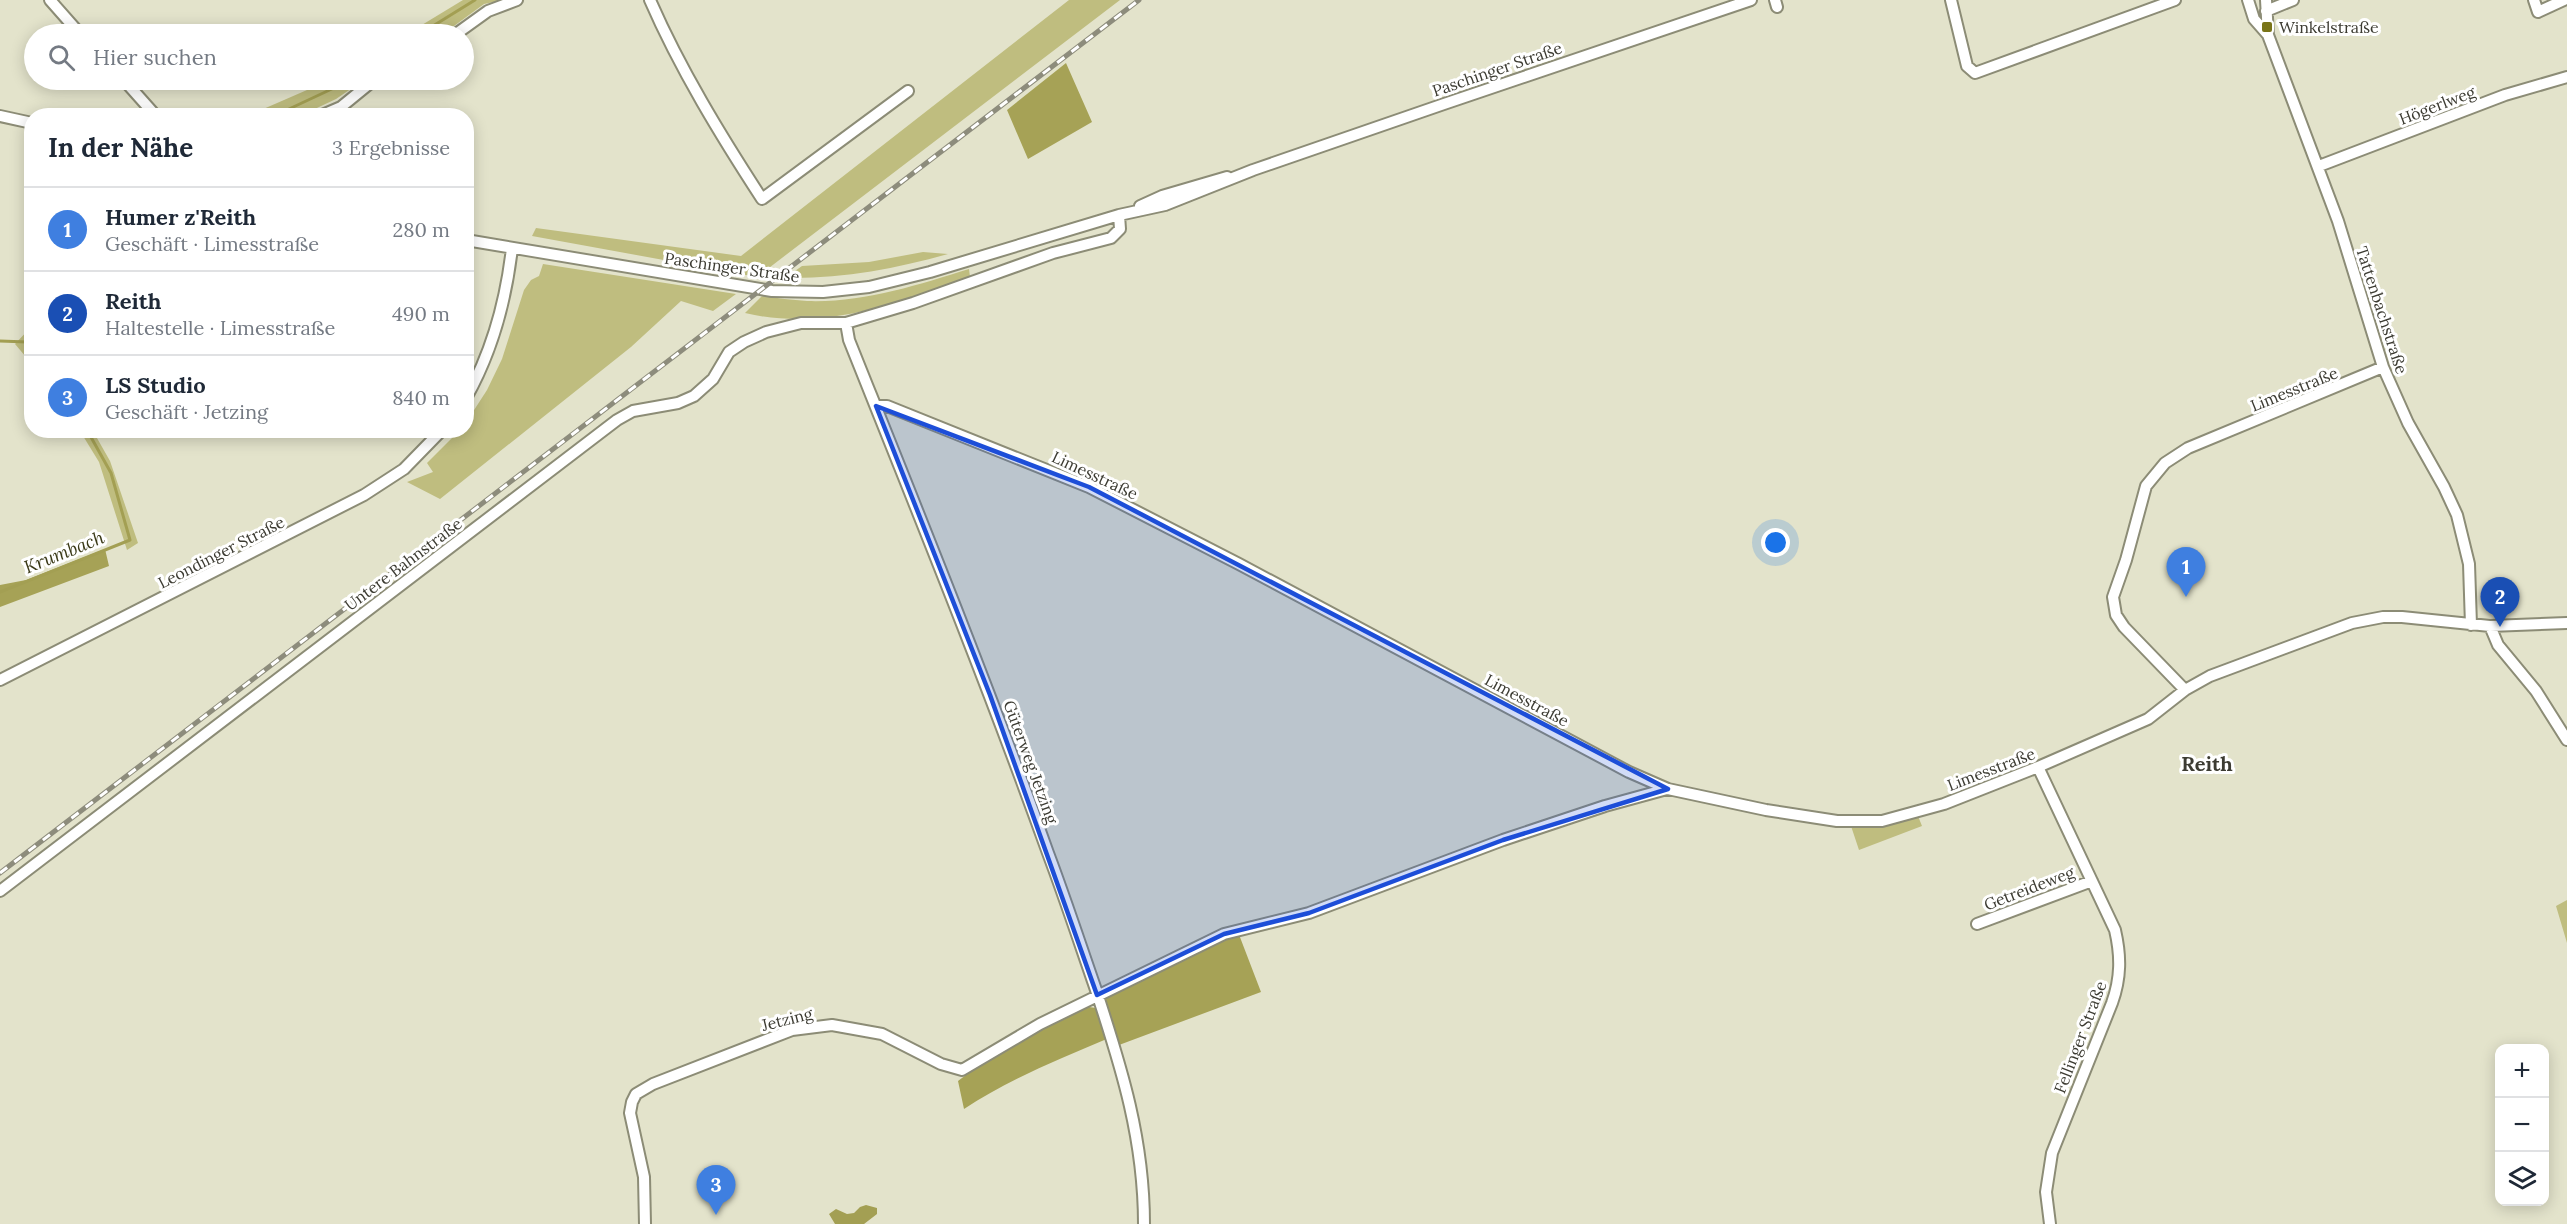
<!DOCTYPE html>
<html lang="de">
<meta charset="utf-8">
<style>
:root{--surface:#fff;--page:#f6f6f7;--text:#1f2937;--muted:#747a83;--line:#e0e1e3;--accent:#7c3aed}
body{margin:0;font-family:Lora,serif;background:var(--page);color:var(--text)}
.controls{position:absolute;right:18px;bottom:18px;display:grid;overflow:hidden;border-radius:12px;box-shadow:0 3px 15px #0003}
.controls button{width:54px;height:54px;display:grid;place-items:center;padding:0;border:0;border-bottom:2px solid var(--line);background:var(--surface);color:var(--text);font:30px sans-serif}
.you{position:absolute;left:1776px;top:543px;width:21px;height:21px;margin:-15px;border:4px solid #fff;border-radius:50%;background:#1a73e8;box-shadow:0 0 0 9px #1a73e833}
.badge{display:grid;place-items:center;width:39px;height:39px;border-radius:50%;background:var(--accent);color:#fff;font-size:20px;font-weight:700}
.pin{position:absolute;translate:-50% -50px;filter:drop-shadow(0 2px 3px #0008)}
.pin::after{content:'';position:absolute;top:32px;width:21px;height:18px;background:inherit;clip-path:polygon(0 0,100% 0,50% 100%)}
.list{margin:0;padding:0;list-style:none}
h2{display:flex;justify-content:space-between;align-items:center;height:78px;margin:0;padding:0 24px;font-size:26px}
h2 small{font-size:20px;font-weight:400;color:var(--muted)}
.list li{display:grid;grid-template-columns:39px 1fr auto;gap:18px;align-items:center;box-sizing:border-box;height:84px;padding:0 24px;border-top:2px solid var(--line)}
.list b{display:block;font-size:22px;white-space:nowrap}
.list p{margin:0;font-size:20px;white-space:nowrap;color:var(--muted)}
.list em{font-size:20px;font-style:normal;color:var(--muted)}
.icon{flex:none;width:33px;height:33px;fill:none;stroke:currentColor;stroke-width:2;stroke-linecap:round;stroke-linejoin:round}
.map{position:relative;flex:none;width:2567px;height:1224px;overflow:hidden}
.search{position:absolute;background:var(--surface);box-shadow:0 3px 15px #0003;left:24px;top:24px;width:450px;height:66px;display:flex;align-items:center;gap:15px;box-sizing:border-box;padding:0 21px;border-radius:33px;color:var(--muted);font-size:22px}
.panel{position:absolute;background:var(--surface);box-shadow:0 3px 15px #0003;left:24px;top:108px;width:450px;height:330px;border-radius:24px}
.map>svg:first-child{display:block}
.green{fill:#bfbd7f}
.forest{fill:#a6a256}
.water{fill:#a39f53}
.lines{fill:none;stroke-linecap:round;stroke-linejoin:round}
.stream{stroke:#a39f53;stroke-width:3}
.minor-casing{stroke:#8c8c76;stroke-width:14}
.minor{stroke:#fff;stroke-width:10}
.rail-casing{stroke:#8d8c7c;stroke-width:5}
.rail{stroke:#fff;stroke-width:3;stroke-dasharray:9;stroke-linecap:butt}
.marked{fill:#1d4ed8;fill-opacity:0.2;stroke:#1d4ed8;stroke-width:4.5;stroke-linejoin:round}
.poi-dot{fill:#797418;stroke:#fff;stroke-width:2}
.labels{text-anchor:middle;dominant-baseline:central;stroke-width:6;stroke-linejoin:round;paint-order:stroke}
.poi-label{font-size:16px;fill:#3c3b32;stroke:#fff;text-anchor:start}
.street-label{font-size:16px;fill:#3c3b32;stroke:#fff}
.water-label{font-size:18px;font-style:italic;fill:#3b3a18;stroke:#fff}
.quarter-label{font-size:20px;font-weight:bold;fill:#3c3b32;stroke:#fff}
</style>
<div class="map">
<svg width="2567" height="1224" viewBox="0 0 2567 1224">
<rect width="100%" height="100%" fill="#e3e3cb"/>
<path class="green" d="M463,0h40l-19,4 -41,30h-36z
M1069,0h51l-363,277 -225,-41 4,-8 205,28z
M330,80h34l-28,19 -34,16h-47l6,-5z
M923,252l25,2c-54,15 -107,25 -163,24l17,-12 67,-4z
M543,264l193,30 -23,17 -32,-10 -50,46 -191,152 -33,-17 26,-10 -6,-9 32,-32 7,-1 1,-9 20,-31 15,-31 22,-69 7,-10 8,-4z
M969,269l1,8c-74,26 -145,55 -225,36l17,-17c15,2 30,4 45,5 55,2 111,-16 162,-32z
M31,327v36l-16,-19z
M80,431h13l17,30 28,82 -11,7 -28,-88z
M1918,816l4,10 -63,24 -8,-24z
M2567,900v43l-11,-37z"/>
<path class="forest" d="M1066,63l26,59 -64,37 -21,-49z
M105,549l4,17 -109,41v-22l26,-5z
M1238,932l23,60 -142,53 -14,-46 4,-7z
M1089,1007l7,1 13,30c-50,21 -99,41 -145,71l-6,-28 37,-28z"/>
<path class="water" d="M866,1205l11,3v6l-13,10h-29l-6,-10 7,-5 11,5 7,-1 6,-6z"/>
<g class="lines">
<path class="stream" d="M420,34l55,-34
M274,116l77,-36
M32,338l-5,4 5,5
M0,341l27,1
M0,592l130,-52 -19,-67 -24,-43"/>
<g class="minor-casing">
<path id="minor" d="M50,0l30,34
M650,0c30,69 71,136 112,199l146,-108
M1775,0l2,7
M1951,0l16,66 8,7 200,-73
M2248,0l6,19 14,16
M2266,0l2,35 70,186 45,146 25,56 36,64 13,28 12,49 2,61
M2534,0l4,12 26,-12
M2266,11l27,-11
M456,34l32,-23 29,-11
M124,80l32,36
M0,116l32,7
M320,116l21,-9 33,-27
M2319,166l186,-71 62,-18
M1140,206l22,-10 65,-19
M466,240l306,51 51,1 46,-5 61,-15 189,-57 46,-10 88,-35 191,-66 307,-104
M846,323l3,17c68,170 137,340 199,513 17,45 32,91 48,137 26,79 48,150 48,234
M466,398c26,-46 40,-98 46,-150
M876,406h11l202,81 150,77 390,208 39,17 98,21 71,11h45l62,-17 94,-37 110,-48 37,-29 25,-14 142,-53 31,-6h19l88,9 77,-3
M2490,626l8,19 38,46 31,49
M0,680l364,-185 40,-26 38,-39
M2185,690l-61,-63 -8,-12 -3,-18 13,-37 20,-74 19,-23 23,-15 195,-81
M2038,767l77,163c6,26 6,48 -3,73l-60,150 -6,39 4,32
M0,891l617,-471 16,-9 45,-8 16,-7 19,-17 16,-27 15,-10 22,-10 35,-9h45l67,-20 140,-50 58,-15 9,-9 -1,-14
M1977,924l115,-43
M645,1224l-1,-47 -14,-64 2,-11 4,-8 17,-10 139,-54 40,-5 50,9 59,30 21,6 78,-46 184,-90 85,-21 194,-73 102,-34 62,-17"/>
</g>
<use href="#minor" class="minor"/>
<g class="rail-casing">
<path id="rail" d="M0,873l1139,-873"/>
</g>
<use href="#rail" class="rail"/>
</g>
<path class="marked" d="M876,406l213,81 579,302 -165,51 -194,73 -85,21 -127,61 -107,-300z"/>
<rect class="poi-dot" x="2261" y="21" width="12" height="12" rx="3"/>
<g class="labels">
<g class="poi-label">
<text x="2279" y="27">Winkelstraße</text>
</g>
<g class="street-label">
<text transform="translate(1497 69) rotate(-19)">Paschinger Straße</text>
<text transform="translate(2437 105) rotate(-21)">Högerlweg</text>
<text transform="translate(732 267) rotate(8)">Paschinger Straße</text>
<text transform="translate(2382 310) rotate(72)">Tattenbachstraße</text>
<text transform="translate(2294 389) rotate(-22)">Limesstraße</text>
<text transform="translate(1095 475) rotate(25)">Limesstraße</text>
<text transform="translate(221 552) rotate(-27)">Leondinger Straße</text>
<text transform="translate(403 564) rotate(-37)">Untere Bahnstraße</text>
<text transform="translate(1527 700) rotate(28)">Limesstraße</text>
<text transform="translate(1031 762) rotate(70)">Güterweg Jetzing</text>
<text transform="translate(1991 769) rotate(-21)">Limesstraße</text>
<text transform="translate(2029 888) rotate(-21)">Getreideweg</text>
<text transform="translate(787 1019) rotate(-14)">Jetzing</text>
<text transform="translate(2080 1037) rotate(-69)">Fellinger Straße</text>
</g>
<g class="water-label">
<text transform="translate(64 552) rotate(-22)">Krumbach</text>
</g>
<g class="quarter-label">
<text x="2207" y="763">Reith</text>
</g>
</g>
</svg>
<div class="controls">
<button>+</button>
<button>−</button>
<button><svg class="icon" aria-label="layers" viewBox="0 0 24 24"><path d="M12 4l9 5-9 5-9-5zM3 14l9 5 9-5"/></svg></button>
</div>
<div class="you"></div>
<div class="pin badge" style="left:2186px;top:597px;background:#3f7fe0">1</div>
<div class="pin badge" style="left:2500px;top:627px;background:#1a4fb4">2</div>
<div class="pin badge" style="left:716px;top:1215px;background:#3f7fe0">3</div>
<div class="search"><svg class="icon" aria-label="search" viewBox="0 0 24 24"><circle cx="10" cy="10" r="6"/><path d="M15 15l6 6"/></svg>Hier suchen</div>
<section class="panel">
<h2>In der Nähe<small>3 Ergebnisse</small></h2>
<ul class="list">
<li><span class="badge" style="background:#3f7fe0">1</span><div><b>Humer z'Reith</b><p>Geschäft · Limesstraße</p></div><em>280 m</em></li>
<li><span class="badge" style="background:#1a4fb4">2</span><div><b>Reith</b><p>Haltestelle · Limesstraße</p></div><em>490 m</em></li>
<li><span class="badge" style="background:#3f7fe0">3</span><div><b>LS Studio</b><p>Geschäft · Jetzing</p></div><em>840 m</em></li>
</ul>
</section>
</div>
